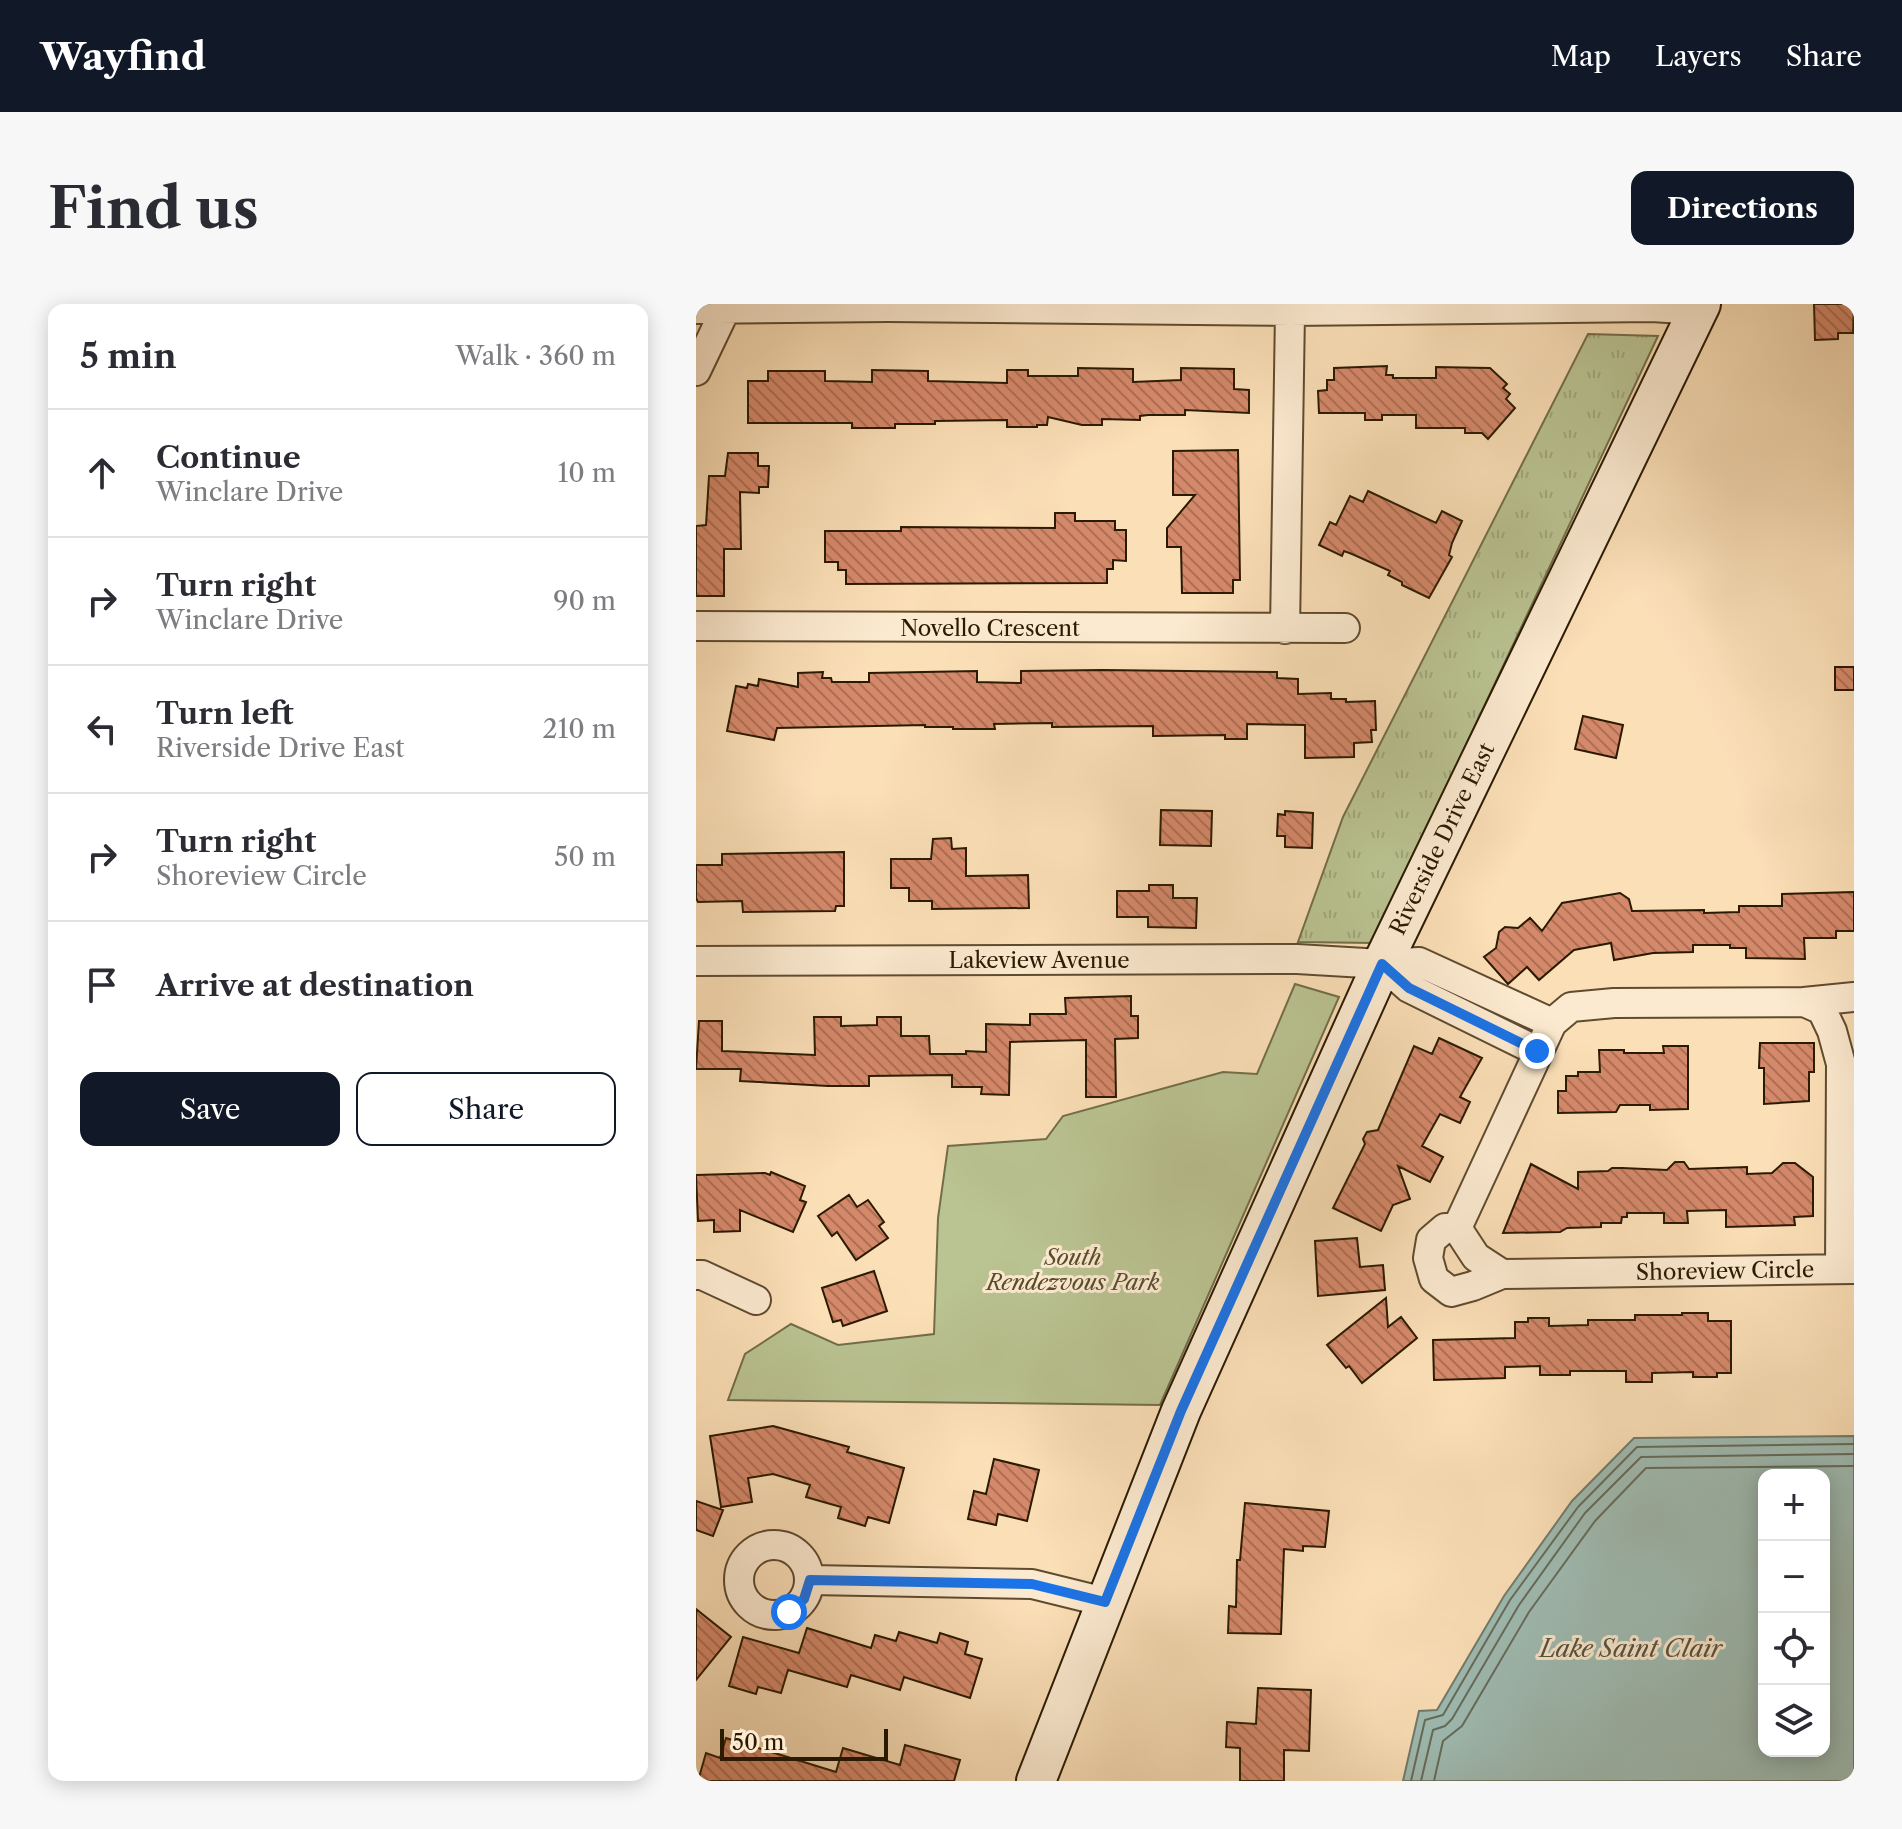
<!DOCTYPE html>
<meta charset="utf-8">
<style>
:root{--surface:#fff;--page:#f7f7f7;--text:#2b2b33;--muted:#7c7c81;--line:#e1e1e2;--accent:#111827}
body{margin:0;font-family:"Libre Caslon Text",serif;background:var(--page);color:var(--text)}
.controls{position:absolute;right:24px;bottom:24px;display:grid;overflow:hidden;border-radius:16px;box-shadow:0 4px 20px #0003}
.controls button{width:72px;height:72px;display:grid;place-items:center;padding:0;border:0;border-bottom:2px solid var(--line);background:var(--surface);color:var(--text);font:40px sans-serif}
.scale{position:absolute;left:24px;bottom:20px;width:168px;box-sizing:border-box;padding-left:8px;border:4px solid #2b1a02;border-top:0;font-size:22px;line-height:28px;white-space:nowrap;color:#2b1a02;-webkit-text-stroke:6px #fcead0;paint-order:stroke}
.stop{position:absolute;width:24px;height:24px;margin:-18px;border:6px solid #1a73e8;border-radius:50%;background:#fff}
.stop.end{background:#1a73e8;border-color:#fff;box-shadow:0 2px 8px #0008}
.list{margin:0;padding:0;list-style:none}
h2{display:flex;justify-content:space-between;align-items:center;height:104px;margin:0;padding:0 32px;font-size:34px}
h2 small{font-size:26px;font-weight:400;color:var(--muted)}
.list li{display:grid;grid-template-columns:52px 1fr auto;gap:24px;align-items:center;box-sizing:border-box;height:128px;padding:0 32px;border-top:2px solid var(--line)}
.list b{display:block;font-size:30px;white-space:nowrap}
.list p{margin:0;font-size:26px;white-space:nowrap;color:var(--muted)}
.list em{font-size:26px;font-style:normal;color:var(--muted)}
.actions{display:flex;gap:16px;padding:24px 32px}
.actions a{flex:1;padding:18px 0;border:2px solid var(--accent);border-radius:16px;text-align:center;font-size:28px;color:var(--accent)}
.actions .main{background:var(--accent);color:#fff}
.icon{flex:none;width:44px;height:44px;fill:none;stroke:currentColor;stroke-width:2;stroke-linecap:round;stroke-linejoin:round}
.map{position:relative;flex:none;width:1158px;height:1477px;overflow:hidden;border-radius:16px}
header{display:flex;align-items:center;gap:48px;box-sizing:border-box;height:112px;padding:0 40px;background:var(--accent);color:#fff}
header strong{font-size:38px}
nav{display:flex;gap:44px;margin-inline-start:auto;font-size:28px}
.intro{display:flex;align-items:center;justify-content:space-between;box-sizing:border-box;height:192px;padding:0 48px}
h1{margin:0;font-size:56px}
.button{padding:20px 36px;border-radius:16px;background:var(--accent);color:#fff;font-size:28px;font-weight:700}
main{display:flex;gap:48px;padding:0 48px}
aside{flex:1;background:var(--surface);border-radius:16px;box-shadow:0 4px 20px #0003}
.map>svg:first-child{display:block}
.grass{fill:url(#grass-tufts);stroke:#726e4a;stroke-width:2}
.park{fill:#bac392;stroke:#726e4a;stroke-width:2}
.water{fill:#9fbcb3;stroke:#717b6c;stroke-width:2;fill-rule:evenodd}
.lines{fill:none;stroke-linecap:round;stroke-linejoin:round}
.shore{stroke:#656b5a;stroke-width:2}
.building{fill:url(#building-back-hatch);stroke:#2b1a02;stroke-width:2}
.minor-casing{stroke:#5f4b2f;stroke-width:32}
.secondary-casing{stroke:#2b1a02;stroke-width:42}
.minor{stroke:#fcead0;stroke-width:28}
.secondary{stroke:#fcead0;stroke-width:38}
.route{stroke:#1a73e8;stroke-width:10}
.labels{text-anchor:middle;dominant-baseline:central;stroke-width:6;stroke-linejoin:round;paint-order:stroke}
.street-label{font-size:22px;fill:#2b1a02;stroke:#fcead0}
.park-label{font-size:22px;font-style:italic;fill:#564d2d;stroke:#fcead0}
.water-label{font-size:24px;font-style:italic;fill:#545340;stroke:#fcead0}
</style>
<header>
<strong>Wayfind</strong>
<nav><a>Map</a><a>Layers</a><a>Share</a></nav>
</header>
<div class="intro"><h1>Find us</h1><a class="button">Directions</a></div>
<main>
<aside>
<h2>5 min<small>Walk · 360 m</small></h2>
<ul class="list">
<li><svg class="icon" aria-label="ahead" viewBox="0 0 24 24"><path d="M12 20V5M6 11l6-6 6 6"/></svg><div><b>Continue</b><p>Winclare Drive</p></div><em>10 m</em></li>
<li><svg class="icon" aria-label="right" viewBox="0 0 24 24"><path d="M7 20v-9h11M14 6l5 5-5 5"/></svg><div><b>Turn right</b><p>Winclare Drive</p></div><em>90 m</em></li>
<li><svg class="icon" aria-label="left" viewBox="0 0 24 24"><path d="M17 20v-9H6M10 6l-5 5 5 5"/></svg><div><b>Turn left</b><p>Riverside Drive East</p></div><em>210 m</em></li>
<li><svg class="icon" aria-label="right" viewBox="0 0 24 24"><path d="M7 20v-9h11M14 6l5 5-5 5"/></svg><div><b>Turn right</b><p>Shoreview Circle</p></div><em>50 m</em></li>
<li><svg class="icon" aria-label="arrive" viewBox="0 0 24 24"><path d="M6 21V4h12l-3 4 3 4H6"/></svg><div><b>Arrive at destination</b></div></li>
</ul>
<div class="actions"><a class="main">Save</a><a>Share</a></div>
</aside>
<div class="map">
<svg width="1158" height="1477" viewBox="0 0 1158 1477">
<defs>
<pattern id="grass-tufts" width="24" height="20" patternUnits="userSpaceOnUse" patternTransform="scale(2)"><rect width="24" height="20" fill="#bac392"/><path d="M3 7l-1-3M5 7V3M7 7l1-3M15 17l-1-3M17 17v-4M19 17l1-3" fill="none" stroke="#a0a77c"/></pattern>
<pattern id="building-back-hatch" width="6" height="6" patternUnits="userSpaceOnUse" patternTransform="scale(2)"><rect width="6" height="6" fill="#d5896b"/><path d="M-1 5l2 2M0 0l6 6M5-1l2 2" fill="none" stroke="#ad6f56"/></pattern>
</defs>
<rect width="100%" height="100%" fill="#fbdfb7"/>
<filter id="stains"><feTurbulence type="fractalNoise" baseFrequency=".0025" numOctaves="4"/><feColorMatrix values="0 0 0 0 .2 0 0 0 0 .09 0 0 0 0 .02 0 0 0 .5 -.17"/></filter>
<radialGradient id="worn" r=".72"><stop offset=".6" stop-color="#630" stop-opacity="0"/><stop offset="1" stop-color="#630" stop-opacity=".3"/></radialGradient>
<path class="grass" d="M892,30l70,2 -285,607 -75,-1 45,-125z"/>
<path class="park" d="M599,680l44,13 -179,408 -432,-5 17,-46 46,-30 47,21 96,-11 4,-116 10,-72 98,-7 17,-23 160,-44 34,2z"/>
<path class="water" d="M1158,1132v345h-451l16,-70 18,-1 67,-114 68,-95 62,-63zM1068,1171h60v276h-60z"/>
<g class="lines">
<path class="shore" d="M715,1477l14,-61 18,-5 67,-115 68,-93 59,-60 217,-3
M725,1477l12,-51 12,-4 7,-7 67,-114 66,-92 56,-56 213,-3
M738,1477l9,-40 19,-15 67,-114 66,-91 51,-53 208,-2"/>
</g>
<path class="building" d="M1118,0h40l-1,29h-15v6l-23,1z
M691,62l-1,9h7v3h43v-11l54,1 17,16 -4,4 7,6 -4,5 9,9 -27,31 -6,-6h-17v-5h-49v-13h-34v5h-17v-7h-46l-1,-22 9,-1v-10h7v-12z
M382,64l55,1v13l48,-2v-12l53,1v20l15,1v23l-64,-3v5h-37l-8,1v4l-38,-1v6h-20l-34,-8 -1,8h-10v2h-30v-7l-72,1v3h-40v4h-43v-5h-104v-42h20v-10h57v10l47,1v-12l56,1v10l79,2v-13h21v6h50z
M542,146l2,130h-7v13h-51l-1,-46h-14v-19l28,-33h-22v-44z
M32,149h30v13h11l-1,21h-9v6l-19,-1 1,57h-17v47h-28v-70l10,-1 3,-49h16z
M672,187l68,32 6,-12 20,10 -10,22 -3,12 3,2 -23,41 -27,-13v-3l-14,-7 2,-4 -38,-17 -8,-3 -2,5 -23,-11 11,-23 6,3 14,-29 13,6z
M359,209h20v8h40v9h11v31l-13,-1v9h-6v14l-261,1v-14h-8v-8h-13v-31h76v-4l154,1z
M1139,363h19v23h-19z
M406,366l175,2v6l21,1v15l33,-1v6h15v3l29,-1 1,29h-5l1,12 -18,1v14l-49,1v-33l-58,-1v15h-22v-4l-72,1v-10l-101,1v-4l-58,1 1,5h-42v-2h-28v-2l-148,3 -3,12 -47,-9 9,-45 11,2 1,-4 10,2 1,-7 39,8v-14l25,-1 -1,6h9l1,4h37v-9l108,-2v11l44,1v-12z
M887,412l40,9 -7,33 -41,-9z
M465,506l51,1 -1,35 -51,-1z
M589,507l28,2 -1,35 -27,-1v-11h-8l1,-22 7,1z
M255,534l1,11 14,-1v28l62,-1 1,33 -97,1v-8h-23v-13h-18v-29h40l2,-20z
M148,548v54h-8l-1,5 -92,1 -1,-11 -44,1 -2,-4v-33h26v-11z
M453,581h24v13h24l-1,30 -48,-1v-10h-31v-26h32z
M1158,588v39h-18v7h-32l1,21 -59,-1v-10h-16v-3h-37v7l-40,1 -39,7 -3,-17 -37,7 -35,30 -12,-13 -19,17 -24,-27 12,-9 3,-16 6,-5 13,1 12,-10 12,13 20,-28 58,-10 9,6 3,12 72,-1v3l35,-1v-6h43v-12z
M435,692v20h7v22l-23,1 1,58h-30v-57l-76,2 -1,53 -28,-1 1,-7h-30v-12l-83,1v10h-41l-88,-5 1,-12h-45l3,-48h23v30l93,4 -1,-38h27v9l36,-1v-8h24v19h28l1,18h36v-3l20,1v-28l44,1v-11h36l-1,-16z
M743,734l43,20 -22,39 10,5 -10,21 -20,-9 -18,32 21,11 -13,25 -32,-16 12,33 -17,6 -12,26 -48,-23 32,-64 -2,-5 4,-7 11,-2 36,-84 18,8z
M1064,739h54v29h-5v29l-45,3v-36h-5z
M967,742h25v63l-38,1v-5h-30l-4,7 -58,1v-22h8v-15h12v-4h22l-1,-22h25v3h40z
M979,858h9l5,7 58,-2v7l25,-1 11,-10h12l18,14v39l-19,1 1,8 -69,2v-17l-39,1 1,12h-24v-10h-37v4h-5l-1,6h-20v4l-34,1 -7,4 -57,1 28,-69 47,25v-17l30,-1 4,-3h10l45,2z
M75,868l34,14 -5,14 6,2 -13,30 -53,-22v21l-26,1v-12l-16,1 -2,-46 69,-2 5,2z
M153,891l8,12 11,-7 16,22 -5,4 9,12 -32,22 -19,-28 -5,4 -14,-20z
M661,934l3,29 23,-2 2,25 -67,6 -3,-55z
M178,967l13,40 -44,15 -2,-6 -8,2 -11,-34z
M690,994l2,29 13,-10 16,21 -55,45 -13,-17 -3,2 -19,-23z
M986,1009h26v8h23v52h-14v4h-24v-5l-41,1v9h-26v-11h-56v4h-30v-9l-35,1v11l-71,2 -1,-40 82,-2v-16h13v-4h21v8l39,-1v-5h47v-5h47z
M77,1122l76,21 -2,5 57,16 -15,55 -21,-6 -3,9 -27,-8 3,-11 -35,-10 4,-12 -37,-11 -25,4 4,24 -31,5 -11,-71z
M298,1155l45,11 -12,51 -29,-7 -2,11 -28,-6 6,-28 12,3z
M0,1197l27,9 -10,26 -17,-6z
M549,1199l84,8 -4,36 -22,-1v5l-19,-2 -3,85 -53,-1 1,-27 7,1 1,-47h3z
M0,1305l35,28 -35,43z
M111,1324l64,20 4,-13 21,6 3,-9 38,11 3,-10 28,9 -3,12 17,5 -12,39 -66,-21 -4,13 -49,-15 -4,12 -59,-17 -7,23 -23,-6 -2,7 -27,-8 14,-49 56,16z
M562,1384l53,2 -2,61 -25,-1v31h-44v-33l-14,-1 1,-25 29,2z
M30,1434l110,34 7,-24 57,17 5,-20 55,15 -6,21h-256l8,-28 14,5z"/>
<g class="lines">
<g class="minor-casing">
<path id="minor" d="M0,5l192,-2 402,4 362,-4 46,3
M0,67l32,-67
M0,322l649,2
M589,325l5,-318
M0,657l601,-2 85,5 37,-2 133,61
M686,660l27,24 128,63
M1108,698l50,-5
M761,924h-12l-14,12 -3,18 6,21 17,13 22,-6 29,-12
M1144,965l1,-205 -9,-33 -10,-21 -18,-8 -190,1 -43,4 -19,16 -95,205 19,29 26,17 352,-5
M0,971h6l54,25
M43 1276a35 35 0 1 1 70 0a35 35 0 1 1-70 0Z
M114,1276l222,4 73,18"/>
</g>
<g class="secondary-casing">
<path id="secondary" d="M340,1477l145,-370 201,-447 319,-660"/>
</g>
<use href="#minor" class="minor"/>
<use href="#secondary" class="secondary"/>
</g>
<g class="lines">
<path class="route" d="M93,1308l15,-13 6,-19 222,4 73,18 76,-191 201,-447 27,24 128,63"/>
</g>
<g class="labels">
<g class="street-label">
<text x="294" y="324">Novello Crescent</text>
<text transform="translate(746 535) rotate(-64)">Riverside Drive East</text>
<text x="343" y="656">Lakeview Avenue</text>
<text transform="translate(1029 967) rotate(-1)">Shoreview Circle</text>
</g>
<g class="park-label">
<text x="377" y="953">South<tspan x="377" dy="25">Rendezvous Park</tspan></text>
</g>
<g class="water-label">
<text x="935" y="1344">Lake Saint Clair</text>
</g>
</g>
<rect width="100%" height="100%" filter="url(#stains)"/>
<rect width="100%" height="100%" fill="url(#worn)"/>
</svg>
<div class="controls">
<button>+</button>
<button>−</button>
<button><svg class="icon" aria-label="locate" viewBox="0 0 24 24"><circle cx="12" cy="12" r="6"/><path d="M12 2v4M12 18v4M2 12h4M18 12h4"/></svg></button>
<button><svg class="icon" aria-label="layers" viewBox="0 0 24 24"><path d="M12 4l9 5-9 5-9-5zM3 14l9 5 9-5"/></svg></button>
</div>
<div class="scale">50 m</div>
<div class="stop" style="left:93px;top:1308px"></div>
<div class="stop end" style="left:841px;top:747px"></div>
</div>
</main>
